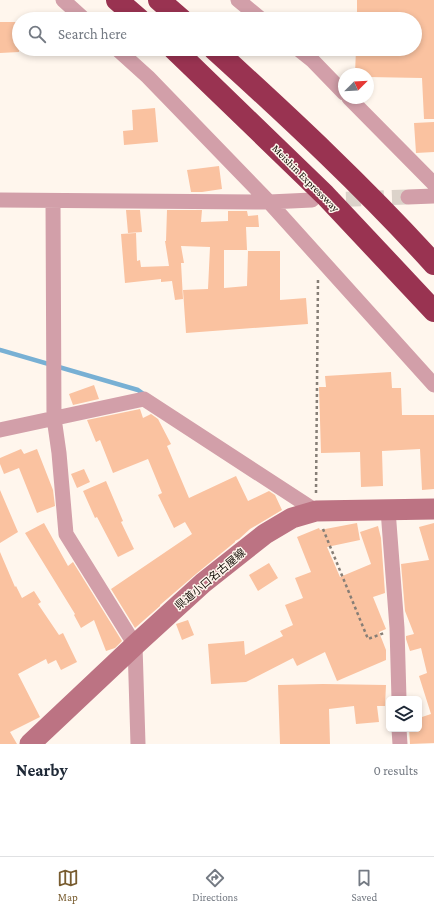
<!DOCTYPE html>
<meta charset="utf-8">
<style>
:root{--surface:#fff;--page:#f6f6f7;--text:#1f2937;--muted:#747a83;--line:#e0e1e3;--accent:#785c2f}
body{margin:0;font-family:"Crimson Pro","Noto Sans JP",serif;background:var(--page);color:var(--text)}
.controls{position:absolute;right:12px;bottom:12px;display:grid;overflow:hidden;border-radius:6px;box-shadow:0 2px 6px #0003}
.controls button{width:36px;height:36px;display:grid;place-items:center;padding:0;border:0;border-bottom:1px solid var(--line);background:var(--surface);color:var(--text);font:20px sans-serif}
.compass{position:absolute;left:338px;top:68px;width:36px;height:36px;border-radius:50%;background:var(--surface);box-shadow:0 2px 6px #0003;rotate:66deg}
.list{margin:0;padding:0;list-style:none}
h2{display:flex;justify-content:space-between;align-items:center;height:52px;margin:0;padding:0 16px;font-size:17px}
h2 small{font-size:13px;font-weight:400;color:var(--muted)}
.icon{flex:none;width:22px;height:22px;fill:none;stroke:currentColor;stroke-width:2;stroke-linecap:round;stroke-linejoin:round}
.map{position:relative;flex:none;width:434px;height:744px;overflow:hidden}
.search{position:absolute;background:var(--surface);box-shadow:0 2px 6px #0003;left:12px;right:12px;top:12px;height:44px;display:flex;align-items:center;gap:10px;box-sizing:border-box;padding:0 14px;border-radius:22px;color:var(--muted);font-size:15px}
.sheet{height:112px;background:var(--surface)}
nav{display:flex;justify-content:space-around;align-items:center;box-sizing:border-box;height:56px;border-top:1px solid var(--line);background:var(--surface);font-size:11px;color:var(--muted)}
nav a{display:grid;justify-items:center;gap:2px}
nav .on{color:var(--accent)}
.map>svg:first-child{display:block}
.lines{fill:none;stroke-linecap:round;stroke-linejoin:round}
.stream{stroke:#78b0d4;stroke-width:4.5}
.building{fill:#fac2a0}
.minor-tunnel{stroke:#dcd3ca;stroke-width:15;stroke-dasharray:15 8;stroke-linecap:butt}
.path{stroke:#867e76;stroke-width:2.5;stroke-dasharray:3 3;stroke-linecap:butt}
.minor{stroke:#d29fa9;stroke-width:15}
.secondary{stroke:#bc7383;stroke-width:21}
.motorway{stroke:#993351;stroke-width:22}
.labels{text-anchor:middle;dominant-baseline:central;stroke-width:3;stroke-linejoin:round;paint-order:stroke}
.street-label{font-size:11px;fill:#150e07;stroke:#fff6ed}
</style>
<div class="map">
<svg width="434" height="744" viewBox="0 0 434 744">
<rect width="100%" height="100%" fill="#fff6ed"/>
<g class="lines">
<path class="stream" d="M0,350l138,40 7,5"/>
</g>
<path class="building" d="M357,0h77v119h-10l-2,-41 -54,-1v-3h-13l1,-25h59v-30h-58z
M0,22h19v30l-19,1z
M155,108l3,34 -34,3 -1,-14 10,-1 -1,-20z
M434,122v30l-18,1 -2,-30z
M219,166l3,23 -20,3h-11l-4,-22z
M126,210h14l2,22 -14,1z
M167,210h35l-1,12 27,-1v-10h19l1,5 10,-1 1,12h-13l1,23h-23v38l23,-2 1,-35h32v49l26,-2 2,26 -122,9 -3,-43 25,-1 2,-42 -29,-1 3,17h-3l2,36 -8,1 -3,-19 -11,1v-3l-36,4 -4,-49 15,-1 1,28 3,-1 1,7 28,-1 -4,-25h1z
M391,372l1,16h9l1,27h32v74l-12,1 -2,-41 -38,2 1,35 -22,1 -1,-35 -39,1 -2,-66h7l-1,-11z
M94,385l5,14 -26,6 -4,-11z
M140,409l3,9 8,-4 7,5 13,25 -4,2 22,52 47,-22 12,25 21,-10 6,4 7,15 -32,19 -11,10 -4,2v1l-39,32 -36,31v1l-25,22 -24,-39 81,-55 -7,-12 -11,6 -16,-33 4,-2 -14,-34 -35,14 -13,-33 -4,2 -9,-22z
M21,449l3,5 13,-5 16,41 2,16 -18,7 -18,-45 -15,6 -4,-10v-6z
M84,469l6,13 -13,6 -6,-14z
M106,481l17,40 -2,1 13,27 -16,8 -21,-40 -2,1 -12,-27z
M0,490l18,42 -18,11z
M44,523l24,43 5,-4 49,79 -7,7 -9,3 -12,-31 -13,8 -7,-13 1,-1 -50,-81z
M357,523l3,17 -33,7 13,30 31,-13 -11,-32 18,-6 3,12 4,55 -12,4 13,32 -7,3 7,18v10l-49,21 -12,-29 -28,14 -4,-8 -47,24 -35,2 -3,-40 36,-3 1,14 38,-19 -3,-5 13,-6 -8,-20 18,-7 -8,-20 16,-6 -14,-35 22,-9 1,2z
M434,523v220l-24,1 -1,-15h10v-11l12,-4 -12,-38 8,-3 -6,-25 -11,3 -4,-12v-3l8,-2 -9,-23 -4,-47 28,-4 -10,-33z
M0,552l15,35 1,-1 6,12 12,-7 7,11 -3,2 21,31 4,-2 14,29 -16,8 -5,-10 -8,4 -2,-5 -28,15 22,43 -30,15 7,12h-17z
M269,563l9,15 -20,13 -9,-16z
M188,620l6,15 -12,5 -6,-16z
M323,684l63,1 -1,21h-8l2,16 -23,2 -2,-18 -25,3 1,35h-50l-2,-59z"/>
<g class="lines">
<path class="minor-tunnel" d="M323,200l85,-3"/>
<path class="path" d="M316,493l2,-215
M323,529l45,110 16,-6"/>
<path class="minor" d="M63,0l21,19
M238,0l23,19
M117,49l31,28 121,125 165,183
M298,49l15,12 31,32
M349,98l85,86
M408,197l26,-1
M0,200l269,2 43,-2
M53,201l1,217 5,35 7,81 69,111 3,99
M0,430l144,-31 172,112
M388,510l9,118 2,71
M399,729l1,15"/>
<path class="secondary" d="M30,744l105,-99 68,-62 62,-49 27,-16 24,-7 118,-2"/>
<path class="motorway" d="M117,0l22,19
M159,0l22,19
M174,49l151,146 109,116
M214,49c76,69 151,139 220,215"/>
</g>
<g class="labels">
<g class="street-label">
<text transform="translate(306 178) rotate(45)">Meishin Expressway</text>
<text transform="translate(210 579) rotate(-40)">県道小口名古屋線</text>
</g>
</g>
</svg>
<div class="controls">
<button><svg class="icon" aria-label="layers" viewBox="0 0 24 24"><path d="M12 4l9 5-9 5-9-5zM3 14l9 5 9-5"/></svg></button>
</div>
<svg class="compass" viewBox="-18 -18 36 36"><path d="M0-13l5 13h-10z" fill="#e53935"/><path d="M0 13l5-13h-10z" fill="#747a83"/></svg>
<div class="search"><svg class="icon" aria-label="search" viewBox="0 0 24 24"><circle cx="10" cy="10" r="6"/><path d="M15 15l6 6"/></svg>Search here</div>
</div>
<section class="sheet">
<h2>Nearby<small>0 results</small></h2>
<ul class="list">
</ul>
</section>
<nav>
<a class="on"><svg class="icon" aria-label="map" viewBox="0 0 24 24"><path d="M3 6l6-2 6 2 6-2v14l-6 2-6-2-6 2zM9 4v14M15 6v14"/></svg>Map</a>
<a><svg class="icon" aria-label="directions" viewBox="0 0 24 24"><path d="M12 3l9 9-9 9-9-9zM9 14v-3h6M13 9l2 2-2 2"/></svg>Directions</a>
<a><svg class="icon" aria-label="saved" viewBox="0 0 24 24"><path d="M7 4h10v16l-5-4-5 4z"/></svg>Saved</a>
</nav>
